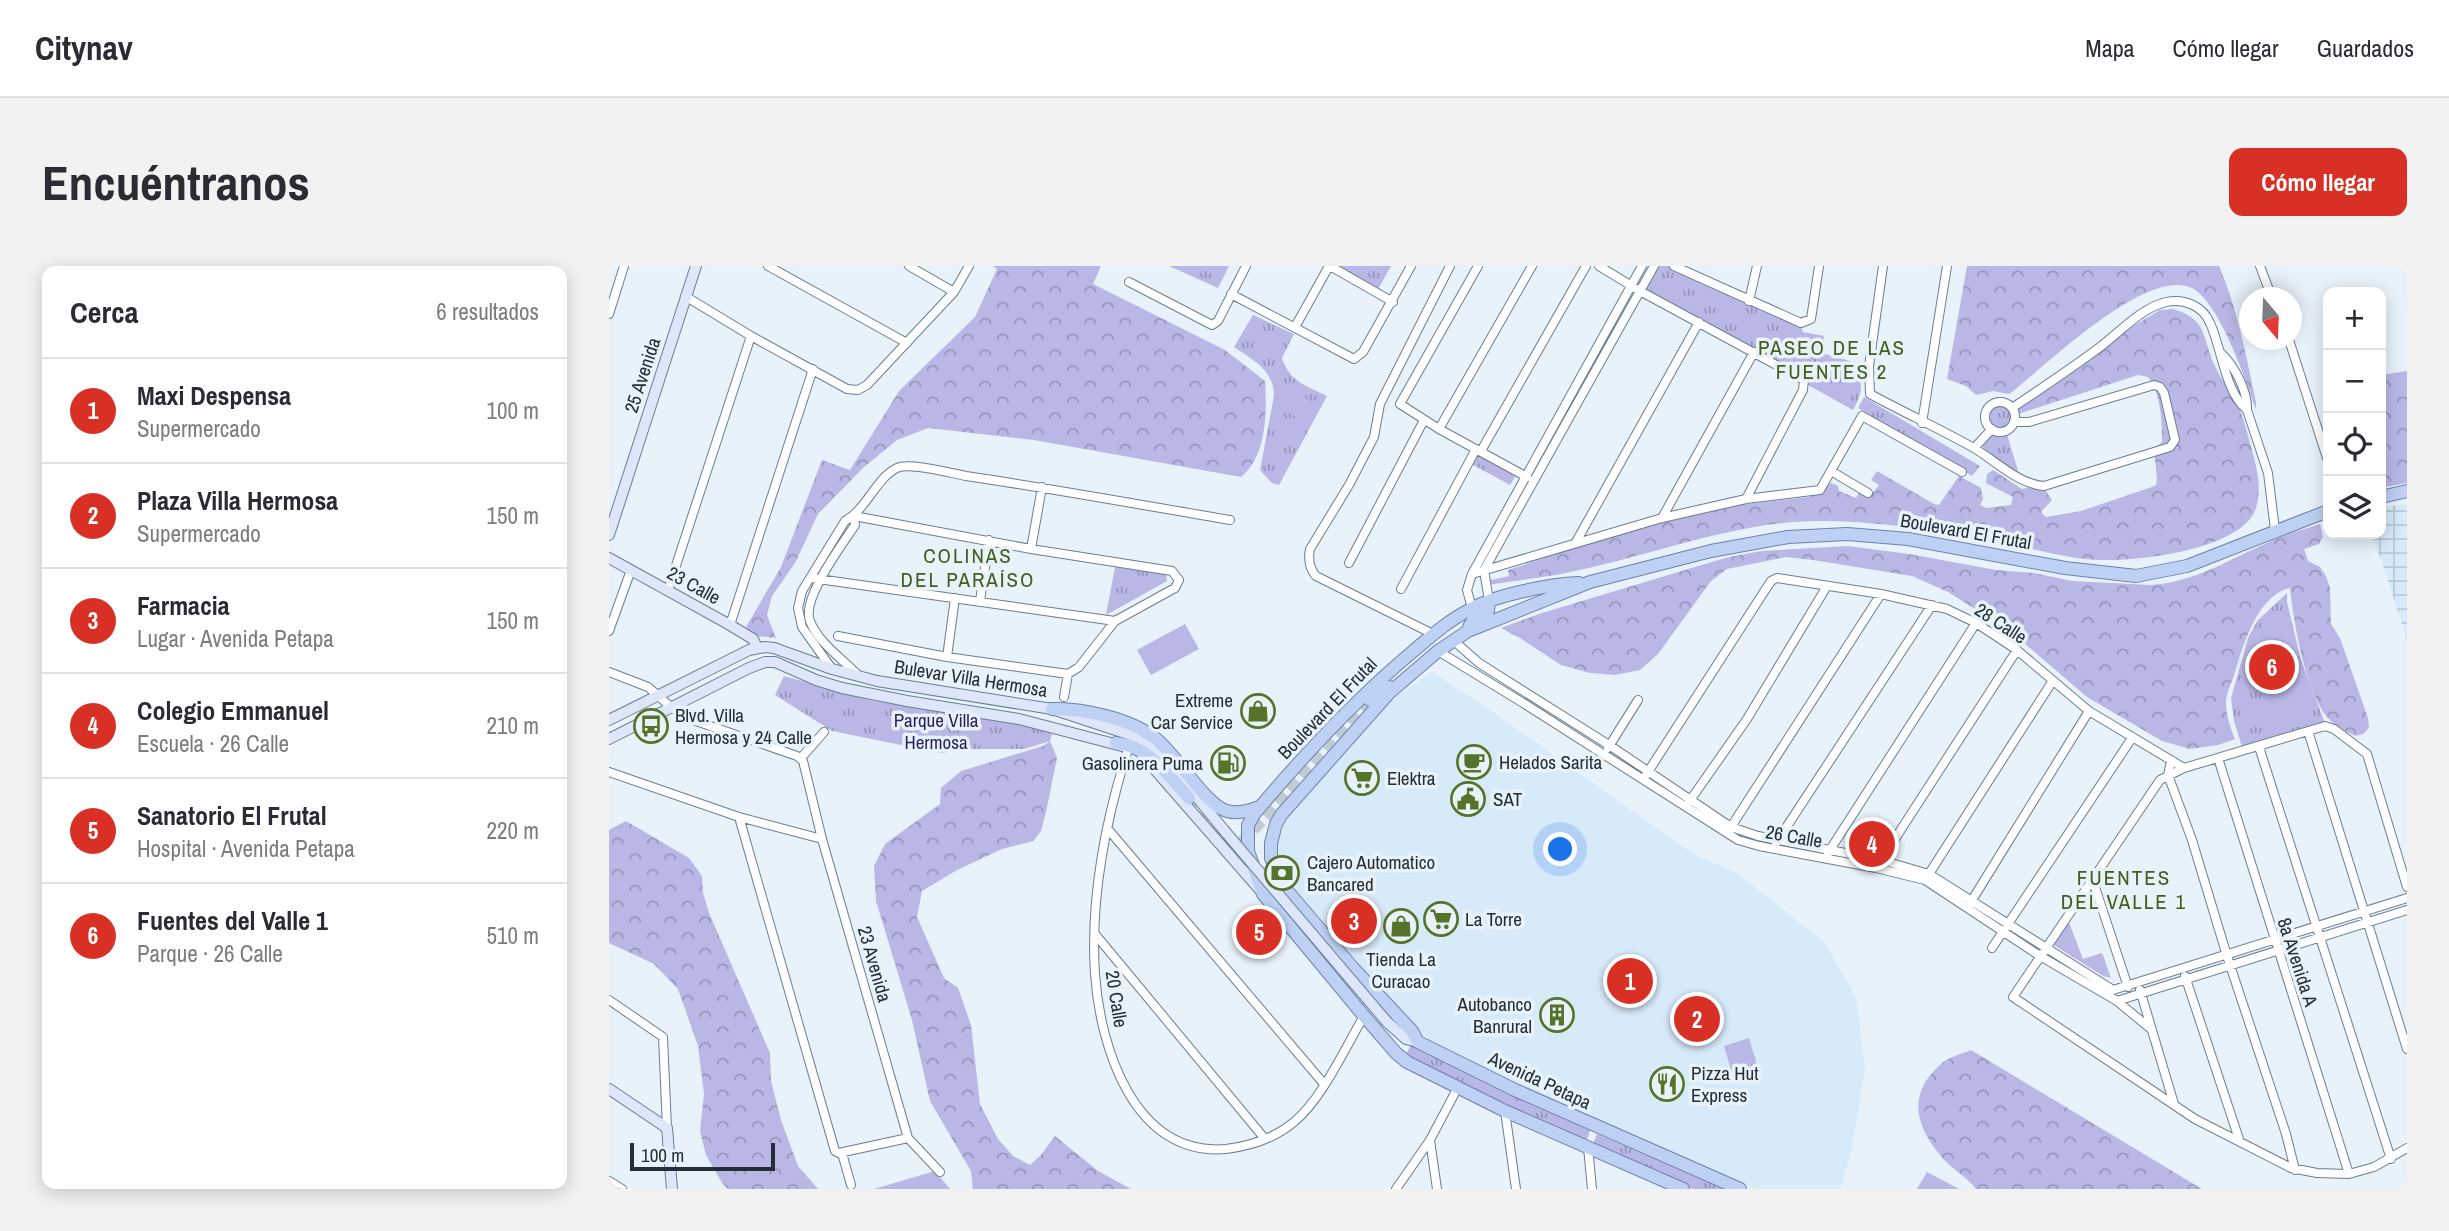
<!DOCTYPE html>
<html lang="es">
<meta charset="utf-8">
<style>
:root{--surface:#fff;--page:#f2f2f3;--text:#2b2b33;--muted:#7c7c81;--line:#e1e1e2;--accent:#d93025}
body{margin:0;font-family:"Archivo Narrow",sans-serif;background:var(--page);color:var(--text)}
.controls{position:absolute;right:21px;top:21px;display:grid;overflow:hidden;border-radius:14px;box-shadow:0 4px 18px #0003}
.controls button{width:63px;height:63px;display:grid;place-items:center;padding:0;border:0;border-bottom:2px solid var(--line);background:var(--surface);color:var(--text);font:35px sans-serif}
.compass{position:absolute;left:1630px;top:21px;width:63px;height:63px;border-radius:50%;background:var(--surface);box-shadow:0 4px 18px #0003;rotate:161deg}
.scale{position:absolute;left:21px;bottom:18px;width:145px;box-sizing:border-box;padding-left:7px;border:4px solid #242e36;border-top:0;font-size:19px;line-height:24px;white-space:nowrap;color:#242e36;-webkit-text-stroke:5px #e8f2fb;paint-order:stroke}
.you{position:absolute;left:952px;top:584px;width:24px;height:24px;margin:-18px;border:5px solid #fff;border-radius:50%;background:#1a73e8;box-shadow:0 0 0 10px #1a73e833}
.badge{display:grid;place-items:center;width:46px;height:46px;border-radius:50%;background:var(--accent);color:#fff;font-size:23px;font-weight:700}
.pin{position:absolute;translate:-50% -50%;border:4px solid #fff;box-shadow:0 2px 7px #0006}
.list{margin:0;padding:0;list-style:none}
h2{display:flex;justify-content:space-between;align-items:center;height:91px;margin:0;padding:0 28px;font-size:30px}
h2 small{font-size:23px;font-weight:400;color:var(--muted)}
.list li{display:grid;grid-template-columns:46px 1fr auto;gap:21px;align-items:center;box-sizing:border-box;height:105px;padding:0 28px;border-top:2px solid var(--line)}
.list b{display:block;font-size:26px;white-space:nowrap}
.list p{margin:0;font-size:23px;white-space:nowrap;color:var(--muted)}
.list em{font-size:23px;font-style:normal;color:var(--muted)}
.icon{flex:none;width:38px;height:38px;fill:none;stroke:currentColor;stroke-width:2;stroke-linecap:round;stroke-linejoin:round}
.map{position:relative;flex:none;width:1798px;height:923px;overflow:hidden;border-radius:14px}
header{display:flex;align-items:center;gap:42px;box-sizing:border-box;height:98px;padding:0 35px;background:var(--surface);border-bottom:2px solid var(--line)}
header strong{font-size:33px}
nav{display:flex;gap:38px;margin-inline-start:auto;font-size:24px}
.intro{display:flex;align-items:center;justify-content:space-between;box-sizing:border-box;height:168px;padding:0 42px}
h1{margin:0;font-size:49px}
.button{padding:18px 32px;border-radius:14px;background:var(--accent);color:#fff;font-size:24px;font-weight:700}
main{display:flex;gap:42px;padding:0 42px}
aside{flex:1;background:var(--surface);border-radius:14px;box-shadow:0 4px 18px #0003}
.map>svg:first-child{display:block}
.built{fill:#d7eaf9}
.industrial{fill:url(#industrial-grid)}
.grass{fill:url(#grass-tufts)}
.forest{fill:url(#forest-crowns)}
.garden{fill:#b9b7e6}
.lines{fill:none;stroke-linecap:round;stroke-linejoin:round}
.primary-tunnel{stroke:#c1cbd4;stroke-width:12;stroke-dasharray:12 6;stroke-linecap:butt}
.street-casing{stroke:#687f91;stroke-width:10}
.secondary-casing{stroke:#687f91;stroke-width:12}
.primary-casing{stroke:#6c82ad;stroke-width:14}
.street{stroke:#fff;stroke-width:8}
.secondary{stroke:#dee7fa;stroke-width:10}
.primary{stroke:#bed0f4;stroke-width:12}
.secondary-bridge-casing{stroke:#687f91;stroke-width:12;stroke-linecap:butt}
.secondary-bridge{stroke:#dee7fa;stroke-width:10}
.labels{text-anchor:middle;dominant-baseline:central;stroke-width:7;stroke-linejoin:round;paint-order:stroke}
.street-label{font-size:19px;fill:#242e36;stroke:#e8f2fb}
.poi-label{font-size:19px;fill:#242e36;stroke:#e8f2fb;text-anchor:start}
.park-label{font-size:19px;fill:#2c1f5e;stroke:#e8f2fb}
.neighbourhood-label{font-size:21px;letter-spacing:2px;fill:#445f1b;stroke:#e8f2fb}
</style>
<header>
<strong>Citynav</strong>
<nav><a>Mapa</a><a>Cómo llegar</a><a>Guardados</a></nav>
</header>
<div class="intro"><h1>Encuéntranos</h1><a class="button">Cómo llegar</a></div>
<main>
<aside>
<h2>Cerca<small>6 resultados</small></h2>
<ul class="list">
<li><span class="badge">1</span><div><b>Maxi Despensa</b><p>Supermercado</p></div><em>100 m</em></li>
<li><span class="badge">2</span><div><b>Plaza Villa Hermosa</b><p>Supermercado</p></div><em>150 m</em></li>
<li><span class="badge">3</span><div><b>Farmacia</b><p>Lugar · Avenida Petapa</p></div><em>150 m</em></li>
<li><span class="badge">4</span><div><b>Colegio Emmanuel</b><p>Escuela · 26 Calle</p></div><em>210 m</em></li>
<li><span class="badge">5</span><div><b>Sanatorio El Frutal</b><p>Hospital · Avenida Petapa</p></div><em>220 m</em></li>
<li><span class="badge">6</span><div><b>Fuentes del Valle 1</b><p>Parque · 26 Calle</p></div><em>510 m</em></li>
</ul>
</aside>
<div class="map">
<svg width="1798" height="923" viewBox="0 0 1798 923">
<defs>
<pattern id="industrial-grid" width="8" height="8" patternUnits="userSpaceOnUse" patternTransform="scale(1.75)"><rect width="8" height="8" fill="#d7eaf9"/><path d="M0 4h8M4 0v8" fill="none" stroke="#b8c9d6"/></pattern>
<pattern id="grass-tufts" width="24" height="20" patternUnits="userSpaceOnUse" patternTransform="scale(1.75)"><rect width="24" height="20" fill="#b9b7e6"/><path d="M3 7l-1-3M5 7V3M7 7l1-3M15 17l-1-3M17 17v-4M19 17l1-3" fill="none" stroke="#9695bb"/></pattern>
<pattern id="forest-crowns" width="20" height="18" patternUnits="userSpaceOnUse" patternTransform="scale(1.75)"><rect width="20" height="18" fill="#b9b7e6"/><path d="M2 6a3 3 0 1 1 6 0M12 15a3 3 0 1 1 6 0" fill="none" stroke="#9695bb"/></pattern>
</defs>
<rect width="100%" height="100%" fill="#e8f2fb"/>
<path class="built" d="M823,406l58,38 203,144 44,19 87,69 32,55 9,72 -14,84 -11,36h-84l-84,-35 -230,-102 -34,-32 -123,-139 -8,-23 1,-16 9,-25 59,-71 50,-49z"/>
<path class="industrial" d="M1798,237v137l-26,-81 -11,-25h11v-26z"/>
<path class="grass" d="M560,0h60l-11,22z
M719,0h63l-15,27z
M1045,0h23l123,57 3,9 21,4 -2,13 3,5 25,7c13,21 15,27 3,49l-212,-118z
M644,49l41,19 -12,24c8,24 23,27 45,38l-48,89 -7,-2 -12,-13 14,-74c0,-26 -21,-36 -40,-49z
M1255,131l116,69 -8,10 -114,-68z
M1398,138l9,9 -2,13 -8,5 13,43 -37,-25 4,-11 18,-6 -7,-2 -7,-7 1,-13 7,-5z
M863,184l44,25 -6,10 -44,-24z
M506,301l48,7 3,1 1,6 -61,34z
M1678,327v9l14,58 24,63 -83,24 -8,-26 -3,-23 17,-60 10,-18z
M175,410l90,25 147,22 31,11 -2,7 -26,8h-55l-28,4 -109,-22 -57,-36z
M1459,654l15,39 19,-6 9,25 -8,-2 -51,-32z
M802,778l27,15 152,71 -4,13 -84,-35 -96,-53z
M988,868l128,55h-32l-101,-43z"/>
<path class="forest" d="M384,0h108l-8,18 132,66 40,31c2,30 2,75 -24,96l-207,-37 -106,-12 -31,12 -33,27 -46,47 -23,49 -23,33 -5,19 9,23 -20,-2 -10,-9 35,-60 41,-107 28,10 49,-79 76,-74 22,-48z
M1358,0h252c19,44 27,90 37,136v7c-11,-30 -36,-106 -64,-121 -46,-22 -147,79 -183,106l-16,-3 -17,4 -10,-9 -19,-7z
M1564,43c34,10 29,27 41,55 6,13 14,24 21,36 9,15 12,34 17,50 5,19 10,38 4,58 -13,41 -115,53 -153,52 -29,0 -60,-9 -89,-15 -72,-13 -148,-28 -221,-23 -78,7 -151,36 -227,51 -26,5 -53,8 -79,12l1,-8 4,3 17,-4 -1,-6 144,-47 76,-17 81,-9 22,-14 7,3 1,5 17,7 5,-9 11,5 7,-9 -8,-5 6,-9 57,33 5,1 20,-29 22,12 2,11 -3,6 6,3 25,-3 2,-8 -27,-14 1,-9 6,-4 29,19 16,-4 8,6 6,9 -11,12 5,5 35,-6 68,-23 7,-3 1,-6 -3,-30 8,-7c0,-21 -1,-49 -14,-65l-10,-2 -120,39v-8l117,-81 25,-15z
M1798,105v112l-26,5v-113z
M1711,258l3,13 -4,7 -15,5 4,12 12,6 6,9 4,12 1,36 9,14 28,80 1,10 -6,6 -8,2c-9,-5 -21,-10 -27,-18 -22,-24 -35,-98 -38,-130 -33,7 -48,60 -56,88 -3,8 -8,18 -8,26 0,13 4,25 9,37l-17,6 -28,4 -28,-8 -75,-44 -77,-66 -62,-39 -36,-16 -99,-16 -27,-3 -59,12 -16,12 -53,73 -18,16 -25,5 -25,-2 -29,-8 -41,-27 -19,-10 41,-15 163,-49 24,-7 33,-6 86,-5 61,8 87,16 38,3 38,8 79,4c41,-2 80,-26 118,-43 16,-8 34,-12 51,-18z
M441,475l7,17 -11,54 -5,19 -8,10 -31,8 -45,21 -35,21 -5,26 27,61 14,10 13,37 9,79 18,35 15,17 17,9 11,-10 14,-19 43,35 33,18h-158l-2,-18 -41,-70 -18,-81 -36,-119 -2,-35 11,-22 55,-40 1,-16 20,-17 82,-25z
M17,555l63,37 13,18 1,17 6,20 61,140 1,28 10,39 17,46 20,23h-90l-6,-6 -16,-28 -6,-24 4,-37 -6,-48 -20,-57 -24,-25 -45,-21v-113z
M1362,784l231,139h-226c-10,-13 -26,-21 -36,-34 -26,-31 -32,-62 1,-91 7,-7 21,-10 30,-14z"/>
<path class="garden" d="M674,120l34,18 -10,19 -34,-18z
M673,156l19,9 -7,14 -20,-10z
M576,358l14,25 -48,26 -14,-25z
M1700,419l8,21 -68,23 -7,-21z
M1140,772l11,37 -25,8 -11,-37z
M326,905l15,18h-76z
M1318,906l32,17h-42z"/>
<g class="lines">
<path class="primary-tunnel" d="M580,532c12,17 29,53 54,43l127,-141"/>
<g class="street-casing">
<path id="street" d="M159,0l139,77
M300,0l45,26
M721,0l63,36
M869,0l-78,138 39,25 88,48
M990,0l41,25 164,89 -1,10 -57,109
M1065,0l127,57 10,-4 8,-53
M1274,0l-14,100 1,28c33,18 68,34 102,53 22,12 45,37 72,39l126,-39 5,-7 -11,-47 -4,-6 -6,-2 -125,37h-15
M1651,0l12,32
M520,16l83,43 6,-4 28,-55
M622,28l123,65 9,-7 48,-86
M76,30l66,40 96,53 11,1 9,-5 87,-93 15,-26
M1140,35l8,-35
M0,48l15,-48
M686,61l34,-61
M1680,74l39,121
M1613,88c13,13 26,38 25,56l21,63 7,57
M1376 151a15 15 0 1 1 30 0a15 15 0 1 1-30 0Z
M1403,142c30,-20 60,-40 88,-61 20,-15 41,-39 66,-45 18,-4 37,4 44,21 12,26 15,69 37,87
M1313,157l25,-157
M830,163l93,-163
M1365,182l18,-19
M872,185l105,-185
M1222,205l37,22
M245,250l177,33 141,22 7,9 -4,8 -60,33 -36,46 -11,7 -4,23
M245,250l1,9c-13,20 -54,74 -45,96 8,21 31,37 47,53
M1053,252l92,-166
M967,276l123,-220
M422,283l11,-62
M740,297l75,-143
M863,308l190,-56 84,-19 74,-9 42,-74 100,56
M202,312l304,43
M792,323l75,-140
M59,324l83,-254
M371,335l9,-61
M880,335l-5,-31 170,-304
M863,342l-5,-18 5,-16 170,-308
M121,359l83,-256
M0,365l22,-61
M824,368l-117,-58c-7,-8 -8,-17 -6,-27l39,-64 25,-48 6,-33 70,-138
M229,370l109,21 121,17
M844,374l26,23 130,82 122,82 27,9 123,24 48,14 184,116 294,-92
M829,385l82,50 218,139 21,6 117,22 49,12 115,76 77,45 35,29
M338,391l8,-59
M223,403l-30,-42 -4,-19 4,-17 43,-70c22,-12 31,-43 52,-53 13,-6 53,5 69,8 88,13 176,29 264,44
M0,406l39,15 24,21 21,12 104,36 6,5 19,78 86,299 32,34
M1699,465l99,318
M1650,481l132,412
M999,482l30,-48
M519,483c-23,73 -38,148 -33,225 5,73 39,183 131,175 24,-3 49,-11 68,-27 28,-23 51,-74 70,-106
M192,492l23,-26
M1609,492l131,416
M1562,495l-3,14 24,65 35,116 59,178 9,36
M0,506l130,45 83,22
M1037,509l125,-194 6,-3 104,16 66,15 29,14 41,27 72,61 95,57
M1080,536l58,-83 80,-133
M130,551l96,334 4,2 69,-15
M498,562l217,256
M1120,564l152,-236
M1167,577l156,-238
M1219,587l148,-230
M1271,596l137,-212
M1318,611l125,-195
M1484,615l35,106
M1798,621l-40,-133 -33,-25 -9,-3 -141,42 -24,12 -147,217 182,122 96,49 26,5 32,1 25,-7 33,-19
M1360,639l120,-194
M486,668l170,205
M1383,682l140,-210
M1576,710l55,166
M1531,724l34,114
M0,734l54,37 4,91
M1508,735l290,-91
M896,845l11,78
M821,874l7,49
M979,881l4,42
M233,887l9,32
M0,915l13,8
M787,923l34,-49 27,-51"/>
</g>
<g class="secondary-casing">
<path id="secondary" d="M0,269l87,-269
M0,292l121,67 23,14 4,9
M0,454l140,-70 16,-3 9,1 58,21 45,12 175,28 79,26 32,21 60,73
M0,473l140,-71 16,-6h10l41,18 26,8 65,13 112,18 103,27
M533,493l8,5 110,126
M778,756l19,17 12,3
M0,823l58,39 5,61"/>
</g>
<g class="primary-casing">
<path id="primary" d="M1772,231l26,-6
M970,317c-29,1 -83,12 -108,26 -22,11 -41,28 -60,44 -57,48 -108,103 -156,160l-7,12v26l15,43 101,122 32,37 11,9 98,49 178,78
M860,361l3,-5 16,-11 1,-10
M761,434l19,-13
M443,443c30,-1 79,10 103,29 21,16 51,68 72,73 10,3 22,0 32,-4
M507,477c33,3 52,32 73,55
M1131,923l-225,-99 -97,-48 -6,-11 -59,-63 -70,-82 -12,-28v-15l5,-19 5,-9 108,-122 49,-42 30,-20 122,-49 121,-31 77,-14 59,-3 61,5 157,29 71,8 51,-10 141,-55"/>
</g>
<use href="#street" class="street"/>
<use href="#secondary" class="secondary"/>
<use href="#primary" class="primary"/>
<g class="secondary-bridge-casing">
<path id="secondary-bridge" d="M614,563l164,193"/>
</g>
<use href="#secondary-bridge" class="secondary-bridge"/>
</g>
<defs>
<g id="shop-ring" transform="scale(1.75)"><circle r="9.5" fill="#e8f2fb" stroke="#557329" stroke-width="1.5"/><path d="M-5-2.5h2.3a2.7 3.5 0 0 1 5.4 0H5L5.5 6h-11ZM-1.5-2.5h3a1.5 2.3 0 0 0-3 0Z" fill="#557329"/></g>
<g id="bus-ring" transform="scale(1.75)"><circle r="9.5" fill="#e8f2fb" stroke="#557329" stroke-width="1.5"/><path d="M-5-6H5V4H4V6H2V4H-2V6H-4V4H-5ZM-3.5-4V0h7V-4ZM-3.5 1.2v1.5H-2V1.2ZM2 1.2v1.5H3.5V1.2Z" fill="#557329"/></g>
<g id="cafe-ring" transform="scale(1.75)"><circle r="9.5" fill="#e8f2fb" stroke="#557329" stroke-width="1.5"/><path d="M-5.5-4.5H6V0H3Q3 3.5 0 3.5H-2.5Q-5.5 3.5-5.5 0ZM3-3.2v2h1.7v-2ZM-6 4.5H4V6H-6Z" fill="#557329"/></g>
<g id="fuel-ring" transform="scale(1.75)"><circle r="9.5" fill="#e8f2fb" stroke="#557329" stroke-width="1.5"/><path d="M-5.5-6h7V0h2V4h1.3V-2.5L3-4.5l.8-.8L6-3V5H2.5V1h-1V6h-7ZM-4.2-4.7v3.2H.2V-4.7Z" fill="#557329"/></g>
<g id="supermarket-ring" transform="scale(1.75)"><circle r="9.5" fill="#e8f2fb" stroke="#557329" stroke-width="1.5"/><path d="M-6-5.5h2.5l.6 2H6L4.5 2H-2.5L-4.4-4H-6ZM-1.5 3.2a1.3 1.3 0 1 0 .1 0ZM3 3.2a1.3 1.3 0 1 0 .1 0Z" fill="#557329"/></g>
<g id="civic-ring" transform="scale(1.75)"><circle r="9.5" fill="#e8f2fb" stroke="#557329" stroke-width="1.5"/><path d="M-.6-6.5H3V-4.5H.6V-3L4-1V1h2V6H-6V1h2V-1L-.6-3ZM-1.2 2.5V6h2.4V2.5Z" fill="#557329"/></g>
<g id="bank-ring" transform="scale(1.75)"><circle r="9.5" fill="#e8f2fb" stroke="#557329" stroke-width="1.5"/><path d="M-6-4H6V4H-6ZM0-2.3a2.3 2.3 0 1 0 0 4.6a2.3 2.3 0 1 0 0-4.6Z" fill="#557329"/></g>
<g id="building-ring" transform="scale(1.75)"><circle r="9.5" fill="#e8f2fb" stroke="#557329" stroke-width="1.5"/><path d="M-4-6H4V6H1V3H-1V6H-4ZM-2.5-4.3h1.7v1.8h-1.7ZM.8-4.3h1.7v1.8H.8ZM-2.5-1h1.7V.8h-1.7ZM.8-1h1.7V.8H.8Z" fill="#557329"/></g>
<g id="restaurant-ring" transform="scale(1.75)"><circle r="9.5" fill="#e8f2fb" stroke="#557329" stroke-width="1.5"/><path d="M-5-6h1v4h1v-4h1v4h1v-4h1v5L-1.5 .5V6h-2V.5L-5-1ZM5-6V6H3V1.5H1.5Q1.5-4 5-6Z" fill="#557329"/></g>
</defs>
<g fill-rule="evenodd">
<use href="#shop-ring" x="649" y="445"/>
<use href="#bus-ring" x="42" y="460"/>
<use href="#cafe-ring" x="865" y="496"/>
<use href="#fuel-ring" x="619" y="497"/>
<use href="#supermarket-ring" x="753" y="512"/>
<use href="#civic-ring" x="859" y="533"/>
<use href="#bank-ring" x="673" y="607"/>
<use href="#supermarket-ring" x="832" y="653"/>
<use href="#shop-ring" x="792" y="660"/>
<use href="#building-ring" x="948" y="749"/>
<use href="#restaurant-ring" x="1058" y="818"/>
</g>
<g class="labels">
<g class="street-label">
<text transform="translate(33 109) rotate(-72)">25 Avenida</text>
<text transform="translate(1357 265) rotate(10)">Boulevard El Frutal</text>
<text transform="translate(85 319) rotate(29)">23 Calle</text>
<text transform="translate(1392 357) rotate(33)">28 Calle</text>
<text transform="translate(362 412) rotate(9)">Bulevar Villa Hermosa</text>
<text transform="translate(718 442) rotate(-46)">Boulevard El Frutal</text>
<text transform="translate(1185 570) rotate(10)">26 Calle</text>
<text transform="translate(1689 696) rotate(72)">8a Avenida A</text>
<text transform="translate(266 698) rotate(74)">23 Avenida</text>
<text transform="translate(508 733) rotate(81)">20 Calle</text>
<text transform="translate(931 814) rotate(25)">Avenida Petapa</text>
</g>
<g class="poi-label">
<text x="624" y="434" text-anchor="end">Extreme<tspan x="624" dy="22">Car Service</tspan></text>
<text x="66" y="449">Blvd. Villa<tspan x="66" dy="22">Hermosa y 24 Calle</tspan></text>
<text x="890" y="496">Helados Sarita</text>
<text x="594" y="497" text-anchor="end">Gasolinera Puma</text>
<text x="778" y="512">Elektra</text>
<text x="884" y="533">SAT</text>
<text x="698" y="596">Cajero Automatico<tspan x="698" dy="22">Bancared</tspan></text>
<text x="856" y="653">La Torre</text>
<text x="792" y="693" text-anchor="middle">Tienda La<tspan x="792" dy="22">Curacao</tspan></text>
<text x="923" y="738" text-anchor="end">Autobanco<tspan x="923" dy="22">Banrural</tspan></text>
<text x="1082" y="807">Pizza Hut<tspan x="1082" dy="22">Express</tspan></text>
</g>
<g class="park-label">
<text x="327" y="454">Parque Villa<tspan x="327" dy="22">Hermosa</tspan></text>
</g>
<g class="neighbourhood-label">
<text x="1223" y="81">PASEO DE LAS<tspan x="1223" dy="24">FUENTES 2</tspan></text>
<text x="359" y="289">COLINAS<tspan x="359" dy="24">DEL PARAÍSO</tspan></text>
<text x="1515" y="611">FUENTES<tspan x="1515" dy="24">DEL VALLE 1</tspan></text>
</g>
</g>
</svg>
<div class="controls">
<button>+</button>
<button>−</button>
<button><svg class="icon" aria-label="locate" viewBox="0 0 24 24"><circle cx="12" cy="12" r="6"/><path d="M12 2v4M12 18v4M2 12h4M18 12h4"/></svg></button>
<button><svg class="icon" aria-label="layers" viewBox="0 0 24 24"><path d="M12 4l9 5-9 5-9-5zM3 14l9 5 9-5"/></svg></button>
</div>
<svg class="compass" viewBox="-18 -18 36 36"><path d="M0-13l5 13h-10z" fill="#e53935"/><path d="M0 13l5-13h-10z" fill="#7c7c81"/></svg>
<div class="scale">100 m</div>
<div class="you"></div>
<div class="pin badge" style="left:1021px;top:715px">1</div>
<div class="pin badge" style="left:1088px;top:753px">2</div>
<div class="pin badge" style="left:745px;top:655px">3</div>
<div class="pin badge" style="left:1263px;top:578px">4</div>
<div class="pin badge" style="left:650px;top:666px">5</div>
<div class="pin badge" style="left:1663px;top:401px">6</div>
</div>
</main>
